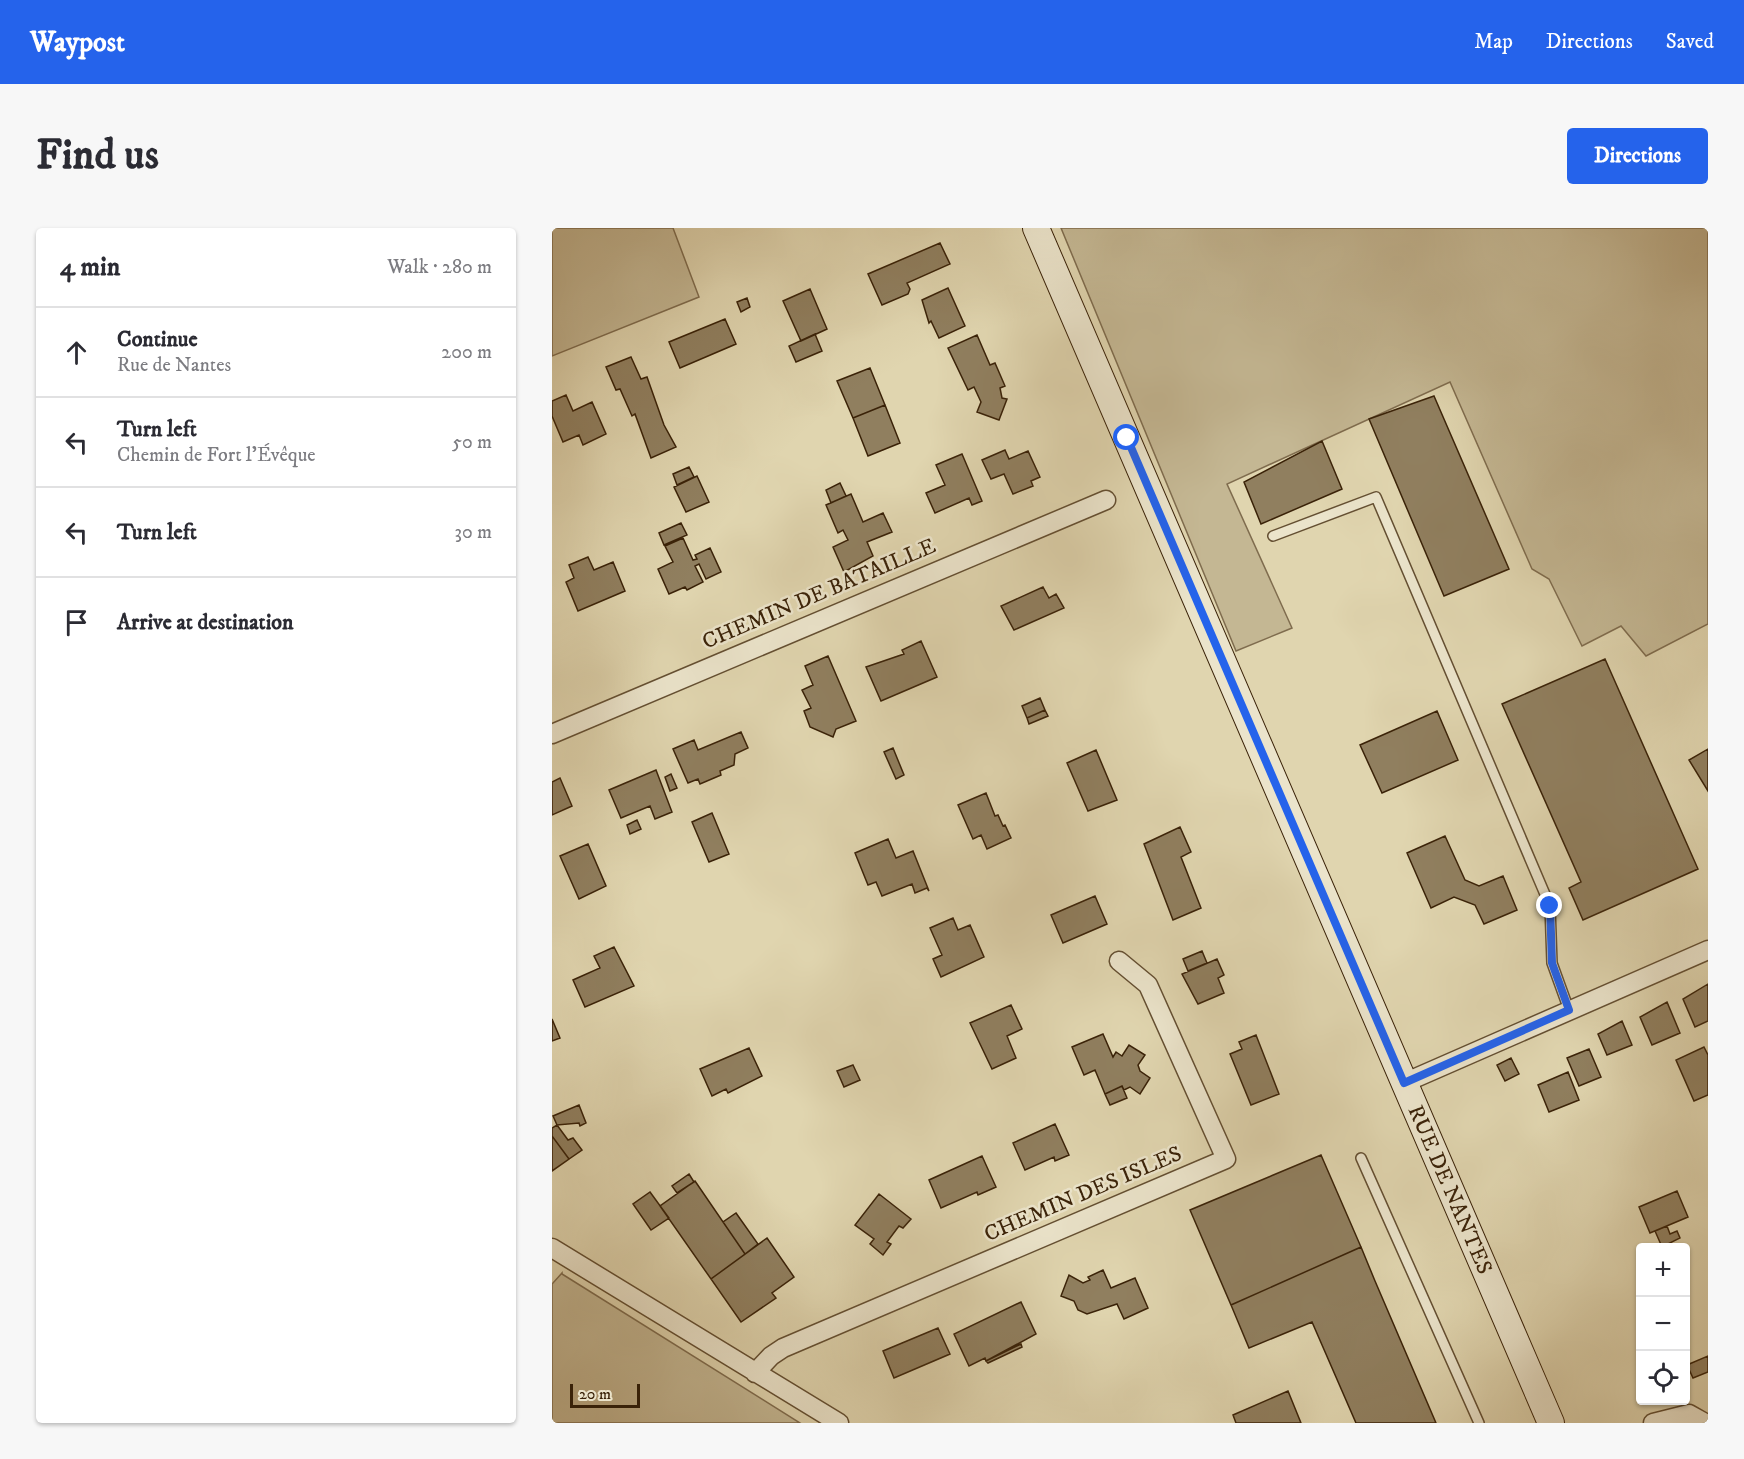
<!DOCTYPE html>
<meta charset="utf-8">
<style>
:root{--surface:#fff;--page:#f7f7f7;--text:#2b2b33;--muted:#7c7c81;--line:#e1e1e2;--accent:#2563eb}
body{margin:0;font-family:"IM FELL DW Pica",serif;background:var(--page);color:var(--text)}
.controls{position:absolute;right:18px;bottom:18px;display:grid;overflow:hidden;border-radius:6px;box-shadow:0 2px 4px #0004}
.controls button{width:54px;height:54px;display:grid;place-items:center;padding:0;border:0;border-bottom:2px solid var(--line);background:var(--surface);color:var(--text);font:30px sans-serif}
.scale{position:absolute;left:18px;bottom:15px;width:70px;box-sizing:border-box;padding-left:6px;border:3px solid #3a2208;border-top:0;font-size:16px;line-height:21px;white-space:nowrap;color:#3a2208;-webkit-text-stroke:4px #ebe4cb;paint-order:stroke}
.stop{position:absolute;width:18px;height:18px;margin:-14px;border:4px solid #2563eb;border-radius:50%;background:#fff}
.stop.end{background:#2563eb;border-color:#fff;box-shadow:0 2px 6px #0008}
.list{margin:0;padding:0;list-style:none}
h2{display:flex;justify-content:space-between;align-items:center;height:78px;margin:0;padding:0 24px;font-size:26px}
h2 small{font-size:20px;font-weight:400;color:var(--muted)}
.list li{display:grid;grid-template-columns:39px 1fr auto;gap:18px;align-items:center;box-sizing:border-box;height:90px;padding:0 24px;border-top:2px solid var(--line)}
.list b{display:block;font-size:22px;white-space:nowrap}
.list p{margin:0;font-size:20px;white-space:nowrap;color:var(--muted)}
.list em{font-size:20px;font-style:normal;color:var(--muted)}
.icon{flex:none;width:33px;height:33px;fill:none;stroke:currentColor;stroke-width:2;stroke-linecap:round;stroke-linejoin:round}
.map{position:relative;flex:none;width:1156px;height:1195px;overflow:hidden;border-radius:6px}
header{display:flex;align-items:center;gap:36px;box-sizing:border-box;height:84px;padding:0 30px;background:var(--accent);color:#fff}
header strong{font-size:28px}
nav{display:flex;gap:33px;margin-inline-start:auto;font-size:21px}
.intro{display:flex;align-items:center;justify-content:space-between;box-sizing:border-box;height:144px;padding:0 36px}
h1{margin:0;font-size:42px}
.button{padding:15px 27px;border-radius:6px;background:var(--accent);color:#fff;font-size:21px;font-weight:700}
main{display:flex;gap:36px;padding:0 36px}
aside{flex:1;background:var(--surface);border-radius:6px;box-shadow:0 2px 4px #0004}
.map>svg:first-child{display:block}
.green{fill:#c4b793;stroke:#7f6c4e;stroke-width:1.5}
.building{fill:#907f5f;stroke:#3a2208;stroke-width:1.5}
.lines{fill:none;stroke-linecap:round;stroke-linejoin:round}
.service-casing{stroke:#644f32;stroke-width:12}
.minor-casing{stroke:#644f32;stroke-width:21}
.secondary-casing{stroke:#3a2208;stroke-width:28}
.service{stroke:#ebe4cb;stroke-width:9}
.minor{stroke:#ebe4cb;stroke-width:18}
.secondary{stroke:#ebe4cb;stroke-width:26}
.route{stroke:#2563eb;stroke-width:8}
.labels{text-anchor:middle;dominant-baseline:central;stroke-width:5;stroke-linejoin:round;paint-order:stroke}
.street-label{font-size:22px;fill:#3a2208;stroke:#ebe4cb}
</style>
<header>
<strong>Waypost</strong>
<nav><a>Map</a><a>Directions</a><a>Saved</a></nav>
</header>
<div class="intro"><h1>Find us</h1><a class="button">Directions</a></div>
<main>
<aside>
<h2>4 min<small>Walk · 280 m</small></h2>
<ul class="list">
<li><svg class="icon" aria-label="ahead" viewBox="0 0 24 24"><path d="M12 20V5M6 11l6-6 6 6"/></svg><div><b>Continue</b><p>Rue de Nantes</p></div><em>200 m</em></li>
<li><svg class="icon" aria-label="left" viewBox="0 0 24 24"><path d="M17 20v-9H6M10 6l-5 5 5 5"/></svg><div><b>Turn left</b><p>Chemin de Fort l'Évêque</p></div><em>50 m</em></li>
<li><svg class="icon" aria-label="left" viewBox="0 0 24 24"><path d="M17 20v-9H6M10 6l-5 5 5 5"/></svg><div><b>Turn left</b></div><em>30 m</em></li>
<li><svg class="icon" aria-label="arrive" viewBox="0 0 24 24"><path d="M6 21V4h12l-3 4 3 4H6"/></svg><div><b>Arrive at destination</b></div></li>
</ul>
</aside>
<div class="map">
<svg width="1156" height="1195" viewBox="0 0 1156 1195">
<rect width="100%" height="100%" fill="#e0d5af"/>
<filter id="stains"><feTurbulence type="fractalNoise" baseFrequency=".00333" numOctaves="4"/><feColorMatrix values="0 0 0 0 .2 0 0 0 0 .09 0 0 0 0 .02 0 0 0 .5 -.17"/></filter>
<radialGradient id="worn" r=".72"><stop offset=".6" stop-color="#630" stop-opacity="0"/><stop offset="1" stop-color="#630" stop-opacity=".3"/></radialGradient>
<path class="green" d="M0,0h121l26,69 -147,59z
M509,0h647v396l-62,32 -25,-30 -39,20 -33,-67 -17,-10 -82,-187 -223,102 65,144 -56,23z
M10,1045v1l238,149h-248v-139z"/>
<path class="building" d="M388,15l10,21 -43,19 3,6 -2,5 -26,11 -14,-31z
M396,60l17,38 -26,12 -8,-17 -2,2 -7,-23z
M258,61l17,40 -26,12 -18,-40z
M195,70l3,9 -9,5 -4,-10z
M173,91l11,25 -56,24 -11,-26z
M263,106l7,17 -26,11 -7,-16z
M425,107l13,30 5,-2 10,23 -5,2 2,10 5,1 -8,21 -22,-8 4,-10 -7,-15 -6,3 -20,-42z
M79,129l10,22 6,-2 17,48 12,22 -25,11 -16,-44 -3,2 -12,-27 -4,1 -10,-23z
M318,140l15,37 -32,13 -16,-37z
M14,167l7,16 19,-9 14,32 -23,11 -4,-10 -16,7 -11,-26v-15z
M882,168l75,173 -65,27 -75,-177z
M333,177l15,38 -32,13 -15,-38z
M770,213l20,48 -81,35 -17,-42z
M453,222l4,9 19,-8 12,26 -9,4 2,5 -20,8 -9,-20 -13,5 -9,-19z
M410,226l20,47 -10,4 -3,-7 -34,15 -9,-20 19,-8 -9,-20z
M137,239l5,10 -17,8 -4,-11z
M145,248l12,26 -23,10 -12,-25z
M288,255l6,13 -15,7 -5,-13z
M299,266l12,28 20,-9 9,19 -25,10 6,14 -29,16 -11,-25 15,-7 -5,-10 -5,3 -12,-28z
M129,295l6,12 -23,10 -5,-12z
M131,310l10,22 4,-1 -2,-4 15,-7 11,24 -15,7 -7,-15 -4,2 8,16 -16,8 -2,-3 -16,7 -11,-25 15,-7 -8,-16z
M36,329l6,13 19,-8 12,29 -47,20 -12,-29 8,-4 -5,-13z
M491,359l6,11 7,-4 8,14 -50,22 -13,-24z
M369,413l16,36 -56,24 -15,-34 38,-13 -2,-4z
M276,428l28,65 -20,8 -3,8 -23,-10 -6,-16 7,-3 -9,-18 11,-5 -8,-19z
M1053,431l93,210 -115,51 -14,-32 12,-6 -79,-178z
M488,470l5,12 -18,8 -5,-12z
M493,482l3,6 -19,8 -2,-6z
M885,483l21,49 -76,33 -22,-48z
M189,504l7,16 -13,6 -1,11 -14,6 1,4 -21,9 -2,-5 -10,4 -15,-34 21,-9 4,10z
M341,520l11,27 -8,4 -12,-27z
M1156,521v42l-19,-31z
M544,522l21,50 -29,11 -21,-48z
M104,542l16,42 -17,7 -5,-13 -29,12 -12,-28z
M119,546l6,14 -7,3 -5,-14z
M8,550l12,28 -20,9v-33z
M434,565l9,23 3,-1 5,11 2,-1 6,13 -24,11 -6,-14 -8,4 -15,-34z
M160,585l17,41 -20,8 -17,-40z
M85,592l4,9 -11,5 -3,-9z
M628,599l11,25 -10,5 20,51 -28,12 -29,-76z
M893,608l20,44 14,6 24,-10 14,34 -33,14 -9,-19 -21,-8 -23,11 -24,-55z
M336,611l8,19 17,-7 16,40 -2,-3 -12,5 -3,-9 -30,12 -6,-14 -8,3 -13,-32z
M36,616l18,42 -27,13 -19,-43z
M543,668l12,28 -44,19 -12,-28z
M401,690l5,12 12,-5 14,32 -43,20 -8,-18 9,-4 -12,-27z
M62,719l20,39 -49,21 -12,-27 27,-12 -6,-12z
M650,723l5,12 -19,8 -5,-12z
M665,731l7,16 -6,3 6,15 -26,11 -16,-30z
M1156,756v37l-13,6 -12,-28z
M1115,774l13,31 -28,12 -12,-28z
M459,777l11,24 -15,7 9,22 -24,11 -22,-46z
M0,791l8,19 -8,3z
M1070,793l10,24 -25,10 -9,-21z
M551,806l10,23 3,-5 6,4 7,-11 16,10 -7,10 2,6 10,7 -10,16 -10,-7 -6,3 -2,-4 -17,8 -10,-24 -11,5 -12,-28z
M704,807l23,59 -28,11 -21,-51 12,-5 -3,-7z
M1152,819l4,8v40l-14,6 -18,-41z
M197,820l13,28 -34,17 -2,-4 -14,7 -12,-27z
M1037,821l12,28 -22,9 -12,-28z
M959,830l8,16 -14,7 -8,-16z
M301,837l7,15 -16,7 -7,-16z
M1016,844l11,28 -30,12 -11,-27z
M570,858l5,12 -17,7 -5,-11z
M27,877l7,18 -6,3 -1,-3 -22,2 -4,-9z
M503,896l14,31 -14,6 -1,-4 -29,13 -12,-27z
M5,897l11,15 5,-2 9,12 -13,9 -17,-23v-8z
M0,908l17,23 -17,12z
M769,927l40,92 -130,58 -41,-95z
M430,928l14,31 -18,8 -1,-3 -36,16 -12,-28z
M137,946l5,8 -17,11 -5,-7z
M143,953l50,73 -34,25 -51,-73z
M1125,963l11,26 -38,16 -11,-26z
M98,964l19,26 -18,12 -18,-26z
M327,966l32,25 -8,9 -4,-2 -12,16 4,2 -8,11 -13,-11 4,-5 -19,-14z
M184,985l22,31 -13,10 -22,-32z
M1115,998l3,8 7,-3 3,7 -18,9 -7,-16z
M215,1010l27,39 -22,16 4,5 -35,24 -30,-43z
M809,1019l14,34 61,142h-80l-44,-101 -63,26 -18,-43z
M551,1042l8,18 24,-10 13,30 -24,11 -7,-15 -30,10 -9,-4 -4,-9 -13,-5 8,-21 14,8 7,-3 -2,-3z
M469,1074l15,32 -50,27 -1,-3 -16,8 -15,-32z
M386,1100l12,26 -56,24 -11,-27z
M469,1116l1,3 -34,16 -2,-2z
M1156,1128v16l-15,6 -6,-13z
M736,1163l13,32h-65l-3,-8z"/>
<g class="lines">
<g class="service-casing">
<path id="service" d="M721,308l103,-39 174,409 2,57 17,47
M809,930l118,265"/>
</g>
<g class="minor-casing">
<path id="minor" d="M0,506l554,-234
M852,855l304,-133
M0,1020l287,175
M203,1145l16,-17 12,-8 443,-189 -78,-174 -29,-24
M1101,1195l36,-9 16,9"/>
</g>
<g class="secondary-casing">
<g id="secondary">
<path id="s1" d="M484,0l515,1195"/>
</g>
</g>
<use href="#service" class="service"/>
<use href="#minor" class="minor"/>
<use href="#secondary" class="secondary"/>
</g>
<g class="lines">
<path class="route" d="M575,210l277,645 165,-73 -17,-47 -2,-57"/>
</g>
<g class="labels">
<g class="street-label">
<text transform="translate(267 366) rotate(-23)">CHEMIN DE BATAILLE</text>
<text stroke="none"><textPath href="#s1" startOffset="1047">RUE DE NANTES</textPath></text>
<text transform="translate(531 966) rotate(-23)">CHEMIN DES ISLES</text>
</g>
</g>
<rect width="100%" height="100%" filter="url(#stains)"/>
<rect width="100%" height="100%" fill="url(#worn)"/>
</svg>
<div class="controls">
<button>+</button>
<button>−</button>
<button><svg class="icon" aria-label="locate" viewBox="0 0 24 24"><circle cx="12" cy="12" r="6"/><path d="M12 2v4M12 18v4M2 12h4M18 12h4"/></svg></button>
</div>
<div class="scale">20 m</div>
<div class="stop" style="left:575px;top:210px"></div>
<div class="stop end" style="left:998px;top:678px"></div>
</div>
</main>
